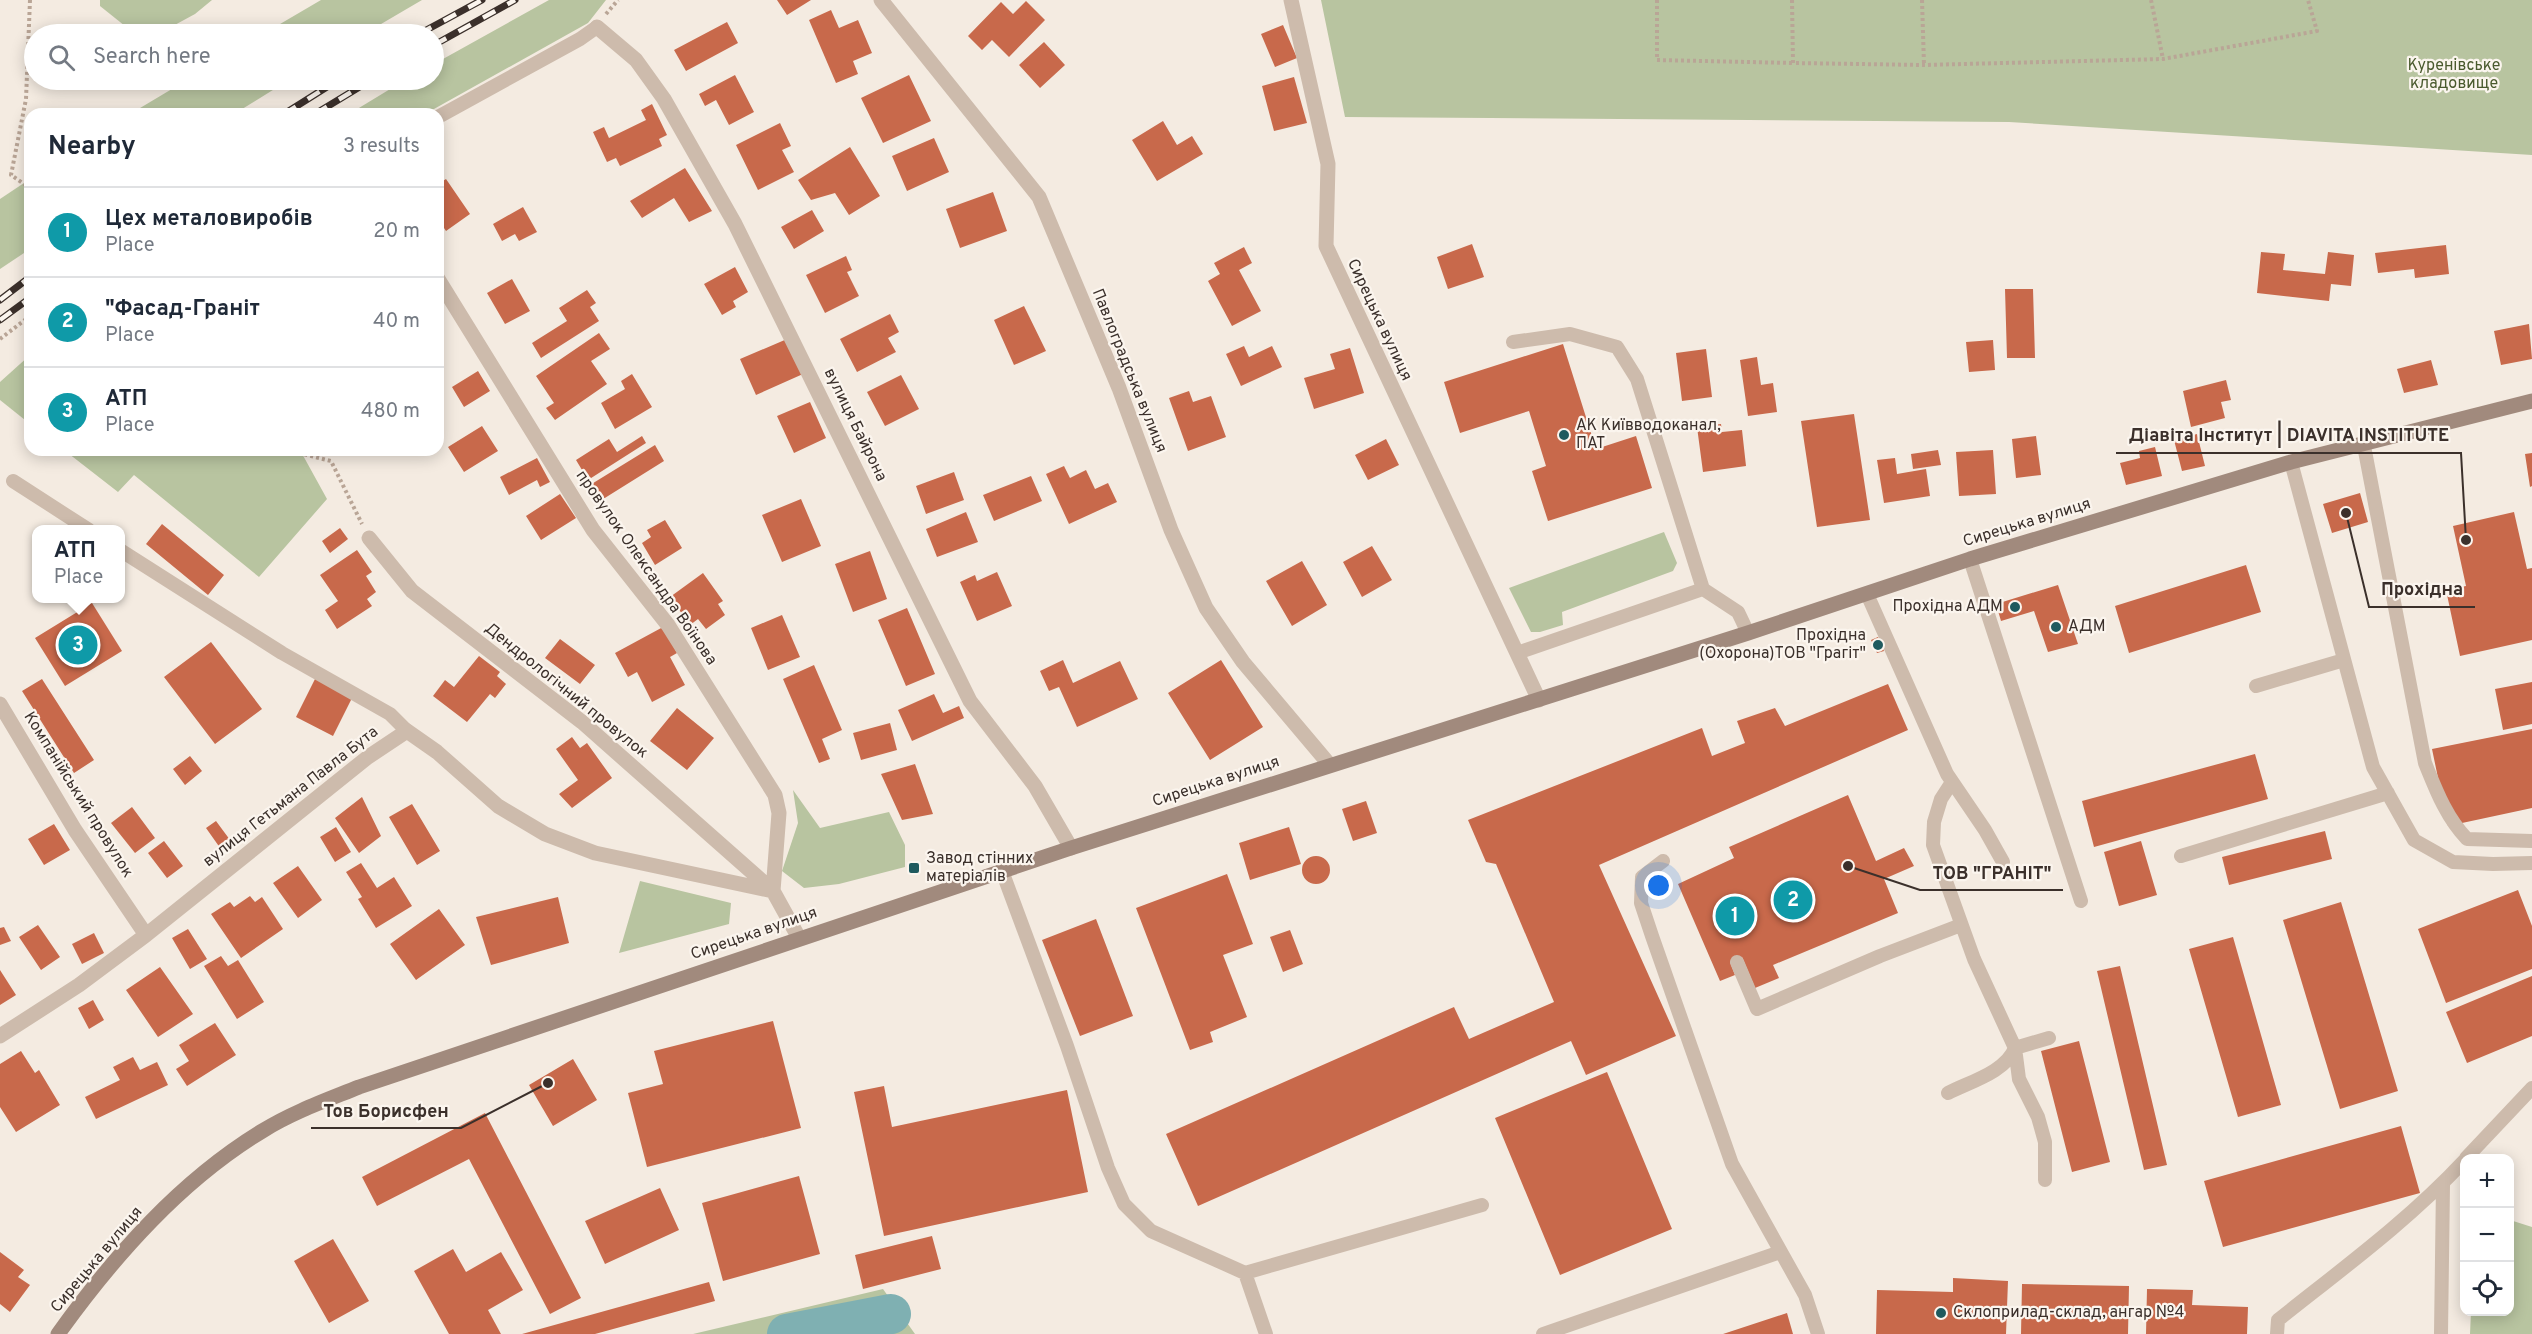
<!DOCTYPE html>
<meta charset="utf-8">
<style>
:root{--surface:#fff;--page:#f2f2f3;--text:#1f2937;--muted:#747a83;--line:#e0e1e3;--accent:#0b8043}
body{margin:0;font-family:Overpass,sans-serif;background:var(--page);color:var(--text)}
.controls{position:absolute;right:18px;bottom:18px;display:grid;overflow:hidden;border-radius:12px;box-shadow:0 3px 15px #0003}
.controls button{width:54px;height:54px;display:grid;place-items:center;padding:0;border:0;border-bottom:2px solid var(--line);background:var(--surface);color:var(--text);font:30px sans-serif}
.you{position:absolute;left:1659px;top:886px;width:21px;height:21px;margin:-15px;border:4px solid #fff;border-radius:50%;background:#1a73e8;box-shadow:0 0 0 9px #1a73e833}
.badge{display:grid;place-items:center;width:39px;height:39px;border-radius:50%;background:var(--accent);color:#fff;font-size:20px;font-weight:700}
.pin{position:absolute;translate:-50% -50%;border:3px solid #fff;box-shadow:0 2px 6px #0006}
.popup{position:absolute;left:32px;top:525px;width:93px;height:78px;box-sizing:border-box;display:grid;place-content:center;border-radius:12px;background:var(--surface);filter:drop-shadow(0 2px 4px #0005);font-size:20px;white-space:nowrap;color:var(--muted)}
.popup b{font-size:22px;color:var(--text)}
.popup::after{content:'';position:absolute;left:50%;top:100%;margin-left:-12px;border:12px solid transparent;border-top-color:var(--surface)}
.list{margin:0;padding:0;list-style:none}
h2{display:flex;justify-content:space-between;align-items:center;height:78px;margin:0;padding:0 24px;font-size:26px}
h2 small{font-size:20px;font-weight:400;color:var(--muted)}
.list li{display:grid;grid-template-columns:39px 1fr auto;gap:18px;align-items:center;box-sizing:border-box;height:90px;padding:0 24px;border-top:2px solid var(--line)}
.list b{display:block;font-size:22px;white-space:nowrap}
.list p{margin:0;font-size:20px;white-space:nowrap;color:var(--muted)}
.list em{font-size:20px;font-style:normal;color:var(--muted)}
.icon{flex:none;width:33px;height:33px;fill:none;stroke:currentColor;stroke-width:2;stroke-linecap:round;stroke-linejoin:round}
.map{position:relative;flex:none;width:2532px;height:1334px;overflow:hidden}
.search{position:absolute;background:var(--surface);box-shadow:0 3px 15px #0003;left:24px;top:24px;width:420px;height:66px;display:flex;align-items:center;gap:15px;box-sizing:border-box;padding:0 21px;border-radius:33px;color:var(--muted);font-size:22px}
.panel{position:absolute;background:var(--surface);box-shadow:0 3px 15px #0003;left:24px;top:108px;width:420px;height:348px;border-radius:18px}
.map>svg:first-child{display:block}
.green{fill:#b8c4a0}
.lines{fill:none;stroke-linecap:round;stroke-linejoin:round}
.river{stroke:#7fb0b2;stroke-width:40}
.building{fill:#c8694b}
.path{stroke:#b9a596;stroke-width:4;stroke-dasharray:3 3;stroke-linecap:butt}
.lane{stroke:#cdbbac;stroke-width:14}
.street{stroke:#cdbbac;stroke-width:15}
.secondary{stroke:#a18a7d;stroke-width:15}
.rail-casing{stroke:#3b302b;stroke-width:7}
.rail{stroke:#fbf5ee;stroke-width:4.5;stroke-dasharray:14;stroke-linecap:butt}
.poi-dot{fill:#1f5a5e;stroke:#fbf5ee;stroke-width:2}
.labels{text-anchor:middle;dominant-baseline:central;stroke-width:4.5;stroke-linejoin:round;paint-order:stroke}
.park-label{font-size:16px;fill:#4a5a2e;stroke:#fbf5ee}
.street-label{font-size:16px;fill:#3b302b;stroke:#fbf5ee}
.poi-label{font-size:16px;fill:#3b302b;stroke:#fbf5ee;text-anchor:start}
.leader{fill:none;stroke:#3b302b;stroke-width:2}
.callout-dot{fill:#3b302b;stroke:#fbf5ee;stroke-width:2}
.callout-label{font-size:18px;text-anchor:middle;font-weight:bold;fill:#3b302b;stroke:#fbf5ee;stroke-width:4.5;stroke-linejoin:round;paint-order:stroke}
</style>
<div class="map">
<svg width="2532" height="1334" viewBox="0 0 2532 1334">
<rect width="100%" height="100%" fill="#f4ebe1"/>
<path class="green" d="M100,0h112l-17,14 -35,19 -35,-7 -25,-20z
M321,0h101l-58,34h-101z
M549,0h57l-18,23 -163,91h-76l56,-34h29v-16z
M1321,0h1211v155l-523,-33 -664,-5z
M187,80h102l-55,34h-104z
M30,179v70l-30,20v-70z
M30,355v69l-30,-24v-18z
M64,450h236l27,49 -68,78 -125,-102 -16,17z
M1664,532l13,31 -4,8 -111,41 1,13 -23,7h-9l-22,-44z
M793,790l27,38 69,-16 16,33v22l-66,17 -35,4 -22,-17 16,-48z
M640,881l91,22 -2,21 -110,29z
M2510,1220l22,7v107h-62l1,-22h39z
M883,1289l32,45h-222z"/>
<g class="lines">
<path class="river" d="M787,1334l104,-20"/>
</g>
<path class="building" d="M777,0h34l-24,15z
M1026,1l19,19 -36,37 -17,-17 -10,10 -14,-14 33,-34 12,12z
M831,10l8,18 19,-8 14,33 -19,8 5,13 -22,9 -27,-63z
M727,22l11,21 -52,28 -12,-21z
M1283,25l14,33 -22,9 -14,-33z
M1044,42l21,23 -25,23 -21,-23z
M735,75l19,37 -25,13 -13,-25 -11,6 -6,-12z
M909,75l22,46 -48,22 -22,-45z
M1294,77l13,46 -33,8 -12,-45z
M652,104l15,31 -8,4 3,7 -42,20 -4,-8 -9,4 -14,-30 11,-5 5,11 37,-18 -5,-10z
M1163,121l14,24 15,-9 11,18 -46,27 -25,-41z
M780,123l11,23 -9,4 12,22 -36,18 -22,-45z
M934,138l15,34 -42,19 -15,-35z
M850,147l30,49 -31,19 -14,-22 -24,7 -13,-20z
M685,168l27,43 -23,11 -15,-24 -32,20 -12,-17z
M446,179l24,35 -24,17 -8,-12v-35z
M993,192l14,39 -47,17 -14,-39z
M523,207l14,25 -18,9 -4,-7 -13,7 -9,-17z
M812,210l12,21 -30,18 -13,-22z
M1472,244l12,33 -36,12 -11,-32z
M2446,245l3,29 -34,4 -1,-9 -36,4 -3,-20z
M1244,247l8,16 -13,7 22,41 -29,15 -24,-45 12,-7 -6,-11z
M2261,252l24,2 -2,16 42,4 3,-22 26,3 -3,31 -20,-2 -2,17 -72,-8z
M846,256l6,14 -5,2 12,24 -34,17 -19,-38z
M735,267l13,25 -15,9 3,6 -14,8 -18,-31z
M512,279l18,32 -25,13 -18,-31z
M2005,289h28l2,69h-28z
M587,290l9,13 -6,4 9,14 -58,37 -9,-15 35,-22 -8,-13z
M1024,306l22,45 -32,14 -20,-45z
M890,314l9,18 -11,6 8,14 -39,20 -17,-33z
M2529,324l3,35 -31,6 -7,-34z
M599,333l11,16 -19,12 16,23 -52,36 -9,-12 8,-5 -18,-27z
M787,339l16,35 -47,21 -16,-36z
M1993,340l2,30 -26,2 -3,-30z
M1563,344l33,105 40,-13 16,52 -104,33 -16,-50 14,-5 -17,-55 -69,22 -16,-51z
M1244,346l5,11 23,-11 10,21 -41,19 -15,-32z
M1350,348l14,45 -50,16 -10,-31 31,-9 -5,-15z
M1706,349l6,48 -30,4 -6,-48z
M1757,357l4,28 12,-2 4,29 -29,4 -8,-56z
M2431,360l7,25 -34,8 -7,-24z
M478,371l12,20 -26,16 -12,-20z
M632,374l20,33 -37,22 -14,-26 24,-14 -4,-8z
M901,375l18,34 -34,17 -18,-34z
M2226,380l5,20 -10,2 4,16 -34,9 -8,-36z
M1189,391l4,11 18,-6 15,41 -38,14 -19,-53z
M810,402l16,36 -32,15 -17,-37z
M1854,414l16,106 -53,7 -16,-106z
M1721,424l1,8 20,-2 4,36 -43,6 -6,-45z
M482,426l16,25 -34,21 -16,-25z
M2197,434l8,32 -23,5 -8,-31z
M642,436l4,7 -58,37 -12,-20 33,-21 8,13z
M2036,436l5,39 -25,3 -4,-39z
M1386,439l13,26 -31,15 -13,-25z
M655,445l9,16 -64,40 -10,-16z
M2155,447l7,29 -36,9 -6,-22 20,-5 -1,-7z
M1938,450l3,15 -28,4 -2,-15z
M1993,450l3,44 -37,2 -3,-44z
M2532,453v33l-2,1 -5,-33z
M537,458l13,24 -10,5 -3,-7 -28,15 -9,-18z
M1895,458l2,16 29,-5 4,27 -46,7 -7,-43z
M1064,466l6,12 16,-8 9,19 13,-6 9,19 -48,22 -23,-50z
M954,472l10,28 -38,14 -10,-28z
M1031,476l11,25 -48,20 -11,-26z
M2360,493l8,29 -36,11 -9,-29z
M560,494l16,24 -35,22 -15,-24z
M801,499l20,47 -39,16 -20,-47z
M966,512l12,30 -41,15 -11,-28z
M2514,512l13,57 5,-1v72l-72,16 -14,-66 20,-4 -13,-60z
M665,520l17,28 -27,17 -13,-22 9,-6 -4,-7z
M162,524l62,51 -16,20 -62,-51z
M340,528l8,11 -18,14 -8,-12z
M1372,546l20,34 -30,17 -19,-35z
M357,550l15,22 -6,4 10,16 -9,7 5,7 -35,23 -12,-19 13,-9 -18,-26z
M870,551l17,48 -34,13 -18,-48z
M1302,561l25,44 -35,21 -26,-45z
M2246,565l15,47 -132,41 -14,-47z
M997,572l15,34 -35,15 -17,-39 15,-7 2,6z
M703,573l20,28 -5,3 7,11 -19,14 -8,-10 -8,6 -20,-28z
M2058,585l20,59 -30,8 -14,-41 -33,10 -5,-17z
M92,603l30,48 -57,35 -30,-48z
M907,608l28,66 -29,12 -28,-66z
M782,615l18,42 -32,13 -17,-42z
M663,627l14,26 -7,4 15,28 -33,17 -15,-30 -9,5 -13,-24z
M1878,637l6,14 -7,2 -6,-13z
M560,639l35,26 -15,19 -35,-26z
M211,642l51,67 -47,35 -51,-67z
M479,656l21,16 -3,4 9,8 -11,14 -5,-4 -23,28 -34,-26 12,-16 9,7z
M1063,660l10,23 47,-22 18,38 -61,28 -18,-40 -10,4 -9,-20z
M1221,660l42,67 -53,33 -42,-67z
M814,665l28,65 -20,9 8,20 -11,4 -36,-84z
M316,677l37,19 -20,40 -37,-19z
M42,679l52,81 -20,13 -52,-82z
M2532,682v42l-29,6 -8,-41z
M1888,684l20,46 -309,135 77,171 -90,39 -15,-34 -373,165 -32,-72 288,-127 15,32 85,-37 -58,-138 -10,-2 -18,-42 234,-92 10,28 33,-13 -8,-22 38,-13 10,18z
M934,694l9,19 16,-7 5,12 -52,23 -14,-31z
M677,708l37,30 -27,32 -37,-29z
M890,723l7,27 -36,10 -8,-27z
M2532,729v79l-84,18 -16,-77z
M572,737l8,11 7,-5 25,35 -40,30 -13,-14 19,-14 -22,-31z
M2255,754l13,45 -174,48 -12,-46z
M190,756l12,15 -17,14 -12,-16z
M915,764l18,50 -31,6 -21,-46z
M1848,795l28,66 28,-13 10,18 -30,13 14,34 -125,52 6,13 -24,10 -13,-31 -12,5 5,13 -15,6 -42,-97 56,-26 -5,-11z
M362,797l19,39 -22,17 -24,-35z
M1366,801l11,32 -24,8 -11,-32z
M412,804l28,47 -23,14 -28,-48z
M132,807l23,31 -20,15 -24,-30z
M216,821l17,23 -10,8 -17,-24z
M54,824l16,26 -26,15 -16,-26z
M336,827l15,25 -16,10 -15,-25z
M1289,827l12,37 -51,16 -11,-37z
M2325,831l7,28 -103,26 -7,-28z
M164,841l19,25 -16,12 -19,-25z
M2141,841l16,54 -38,11 -15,-54z
M1302 870a14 14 0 1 1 28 0a14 14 0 1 1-28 0Z
M361,863l16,25 17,-11 18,29 -36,22 -18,-29 4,-2 -16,-25z
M298,866l24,34 -24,18 -25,-35z
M1227,874l26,70 -30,11 24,62 -37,15 3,10 -23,8 -54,-142z
M2518,890l14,36v43l-86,34 -28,-74z
M250,896l5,6 7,-5 21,32 -42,29 -30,-44 19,-12 4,5z
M558,897l11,46 -78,22 -15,-48z
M2341,902l57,189 -58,18 -57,-189z
M439,909l26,36 -49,35 -26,-36z
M1096,919l37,97 -53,20 -38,-96z
M38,925l22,32 -19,13 -22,-33z
M4,927l7,14 -11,4v-17z
M188,929l19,30 -17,10 -18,-31z
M1290,930l13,34 -20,8 -13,-35z
M94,933l10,20 -22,11 -10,-20z
M2233,937l48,168 -43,12 -49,-168z
M221,956l7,10 10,-6 26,42 -27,17 -33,-53z
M2120,966l47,199 -23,5 -47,-199z
M160,967l33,47 -35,23 -32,-47z
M0,970l16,25 -16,10z
M2532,976v60l-65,27 -21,-51z
M93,1000l11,20 -15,9 -11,-21z
M773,1021l28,107 -154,39 -19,-74 35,-9 -9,-33z
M215,1023l21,32 -49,31 -11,-17 13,-8 -10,-16z
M2079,1041l31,121 -38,10 -31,-121z
M21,1051l14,22 4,-3 21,35 -44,27 -16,-25v-43z
M133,1057l7,13 17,-8 11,23 -72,34 -11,-22 35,-17 -7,-13z
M573,1059l24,41 -44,26 -24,-41z
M1607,1072l65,157 -112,46 -65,-157z
M884,1086l8,41 175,-37 21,102 -204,44 -30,-144z
M485,1113l96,185 -31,16 -81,-155 -92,47 -15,-29z
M2401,1126l19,67 -197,54 -19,-66z
M799,1176l21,78 -97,27 -21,-78z
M660,1188l19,42 -74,34 -20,-43z
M932,1236l9,33 -78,20 -8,-34z
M333,1239l36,62 -40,22 -35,-62z
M453,1249l13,23 35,-20 22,38 -35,20 13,24h-52l-35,-63z
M0,1252l24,18 -6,7 12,8 -20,27 -10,-8z
M1953,1278l55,3 -2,53h-130l1,-44 76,2z
M709,1282l6,19 -120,33h-73z
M2022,1284l107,2 -1,48h-107z
M2147,1289l46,1 -1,15 56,2 -1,27h-101z
M1787,1313l6,21h-70z"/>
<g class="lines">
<path class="path" d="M30,0l-4,99 -15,76 19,13
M1657,0v60l136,3
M1792,0l1,63 131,2 239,-6 154,-28 -9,-31
M1922,0l2,65
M2151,0l12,59
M606,14l12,-14
M0,339l30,-23
M287,450l44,11 31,63"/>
<path class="lane" d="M438,117l142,-78 17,-12
M1513,342l57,-8 47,13 20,32 66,210 35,23 10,21
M2364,446l61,317c11,27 21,54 42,76l65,2
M2291,462l82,305 41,73 39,22 40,2 39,-1
M13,481l76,49
M120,550l162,103 108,61 17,17
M1970,559l111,342
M1867,594l80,180 38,56 18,32
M1517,653l186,-64
M2256,686l88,-26
M1952,782l-11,17 -7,23 -1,23 41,114 41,89 4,31 19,38 7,25v38
M2181,856l207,-63
M1663,861l-21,16 -1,26 11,33 80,228 73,131 13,39
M1002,871l65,175 41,122 16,36 27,27 94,42 21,61
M1737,962l20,47 123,-53 81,-31
M1948,1093c21,-11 58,-21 67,-45l34,-10
M2466,1158l66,-70
M1245,1273l237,-68
M1543,1334l237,-82
M2277,1334l1,-14c64,-51 131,-100 186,-159
M2441,1334l2,-150"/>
<path class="street" d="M881,0l158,197 80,191 52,142 35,78 37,54 86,102
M1291,0l37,164 -2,82 213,454
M597,27l39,33 28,39 71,125 235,477 65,85 36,62
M438,279l155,251 75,95 107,170 4,18 -6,78
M369,538l43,53 170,131 189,167
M0,704l75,126 71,105
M0,1036l79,-51 67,-50 222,-178 39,-26 30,21 61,54 47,28 50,19 178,38 26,47"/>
<path class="secondary" d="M58,1334c56,-78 123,-154 206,-204 29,-18 63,-30 95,-43l712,-239 677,-215 222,-74 321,-97 241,-61"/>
<g class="rail-casing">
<path id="rail" d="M419,34l63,-34
M434,45l81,-45
M284,114l54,-34
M315,114l56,-34
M0,300l30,-23
M0,320l30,-22"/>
</g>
<use href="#rail" class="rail"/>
</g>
<g class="poi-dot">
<circle cx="1564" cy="435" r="6"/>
<circle cx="2015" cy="607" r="6"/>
<circle cx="2056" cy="627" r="6"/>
<circle cx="1878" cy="645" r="6"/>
<rect x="908" y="862" width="12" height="12" rx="3"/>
<circle cx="1941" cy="1313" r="6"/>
</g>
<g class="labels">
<g class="park-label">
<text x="2454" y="66">Куренівське<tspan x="2454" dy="18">кладовище</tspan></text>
</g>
<g class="street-label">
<text transform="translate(1379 320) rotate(65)">Сирецька вулиця</text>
<text transform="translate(1129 371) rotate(68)">Павлоградська вулиця</text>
<text transform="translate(855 425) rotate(64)">вулиця Байрона</text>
<text transform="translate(2027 523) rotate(-17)">Сирецька вулиця</text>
<text transform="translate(646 568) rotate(55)">провулок Олександра Воїнова</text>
<text transform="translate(566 691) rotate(39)">Дендрологічний провулок</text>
<text transform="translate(1216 782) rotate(-18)">Сирецька вулиця</text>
<text transform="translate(78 795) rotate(58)">Компанійський провулок</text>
<text transform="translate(291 797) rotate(-38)">вулиця Гетьмана Павла Бута</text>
<text transform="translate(754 934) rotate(-19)">Сирецька вулиця</text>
<text transform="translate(97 1260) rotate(-50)">Сирецька вулиця</text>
</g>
<g class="poi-label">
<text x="1576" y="426">АК Київводоканал,<tspan x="1576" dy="18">ПАТ</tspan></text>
<text x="2003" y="607" text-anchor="end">Прохідна АДМ</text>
<text x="2068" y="627">АДМ</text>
<text x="1866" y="636" text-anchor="end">Прохідна<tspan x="1866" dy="18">(Охорона)ТОВ "Грагіт"</tspan></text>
<text x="926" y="859">Завод стінних<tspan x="926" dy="18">матеріалів</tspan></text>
<text x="1953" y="1313">Склоприлад-склад, ангар №4</text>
</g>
</g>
<path class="leader" d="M2466 540L2461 453H2116M2346 513L2369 607H2475M1848 866L1920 890H2063M548 1083L461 1128H311"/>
<g class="callout-dot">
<circle cx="2466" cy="540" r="6"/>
<circle cx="2346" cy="513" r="6"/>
<circle cx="1848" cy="866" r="6"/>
<circle cx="548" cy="1083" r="6"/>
</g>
<g class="callout-label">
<text x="2289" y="441">Діавіта Інститут | DIAVITA INSTITUTE</text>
<text x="2422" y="595">Прохідна</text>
<text x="1992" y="879">ТОВ "ГРАНІТ"</text>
<text x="386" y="1117">Тов Борисфен</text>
</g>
</svg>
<div class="controls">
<button>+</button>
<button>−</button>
<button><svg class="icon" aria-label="locate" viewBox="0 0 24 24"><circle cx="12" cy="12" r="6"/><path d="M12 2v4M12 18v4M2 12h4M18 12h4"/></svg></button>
</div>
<div class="you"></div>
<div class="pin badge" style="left:1735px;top:916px;background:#0f9aa8">1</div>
<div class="pin badge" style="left:1793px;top:900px;background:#0f9aa8">2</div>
<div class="pin badge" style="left:78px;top:645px;background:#0f9aa8">3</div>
<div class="popup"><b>АТП</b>Place</div>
<div class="search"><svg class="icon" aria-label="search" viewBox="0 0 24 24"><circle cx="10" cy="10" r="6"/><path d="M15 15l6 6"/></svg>Search here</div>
<section class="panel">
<h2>Nearby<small>3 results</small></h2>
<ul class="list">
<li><span class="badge" style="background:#0f9aa8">1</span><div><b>Цех металовиробів</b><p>Place</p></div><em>20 m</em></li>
<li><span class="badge" style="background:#0f9aa8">2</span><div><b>&quot;Фасад-Граніт</b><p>Place</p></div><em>40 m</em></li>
<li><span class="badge" style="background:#0f9aa8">3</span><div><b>АТП</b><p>Place</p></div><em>480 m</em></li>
</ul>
</section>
</div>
